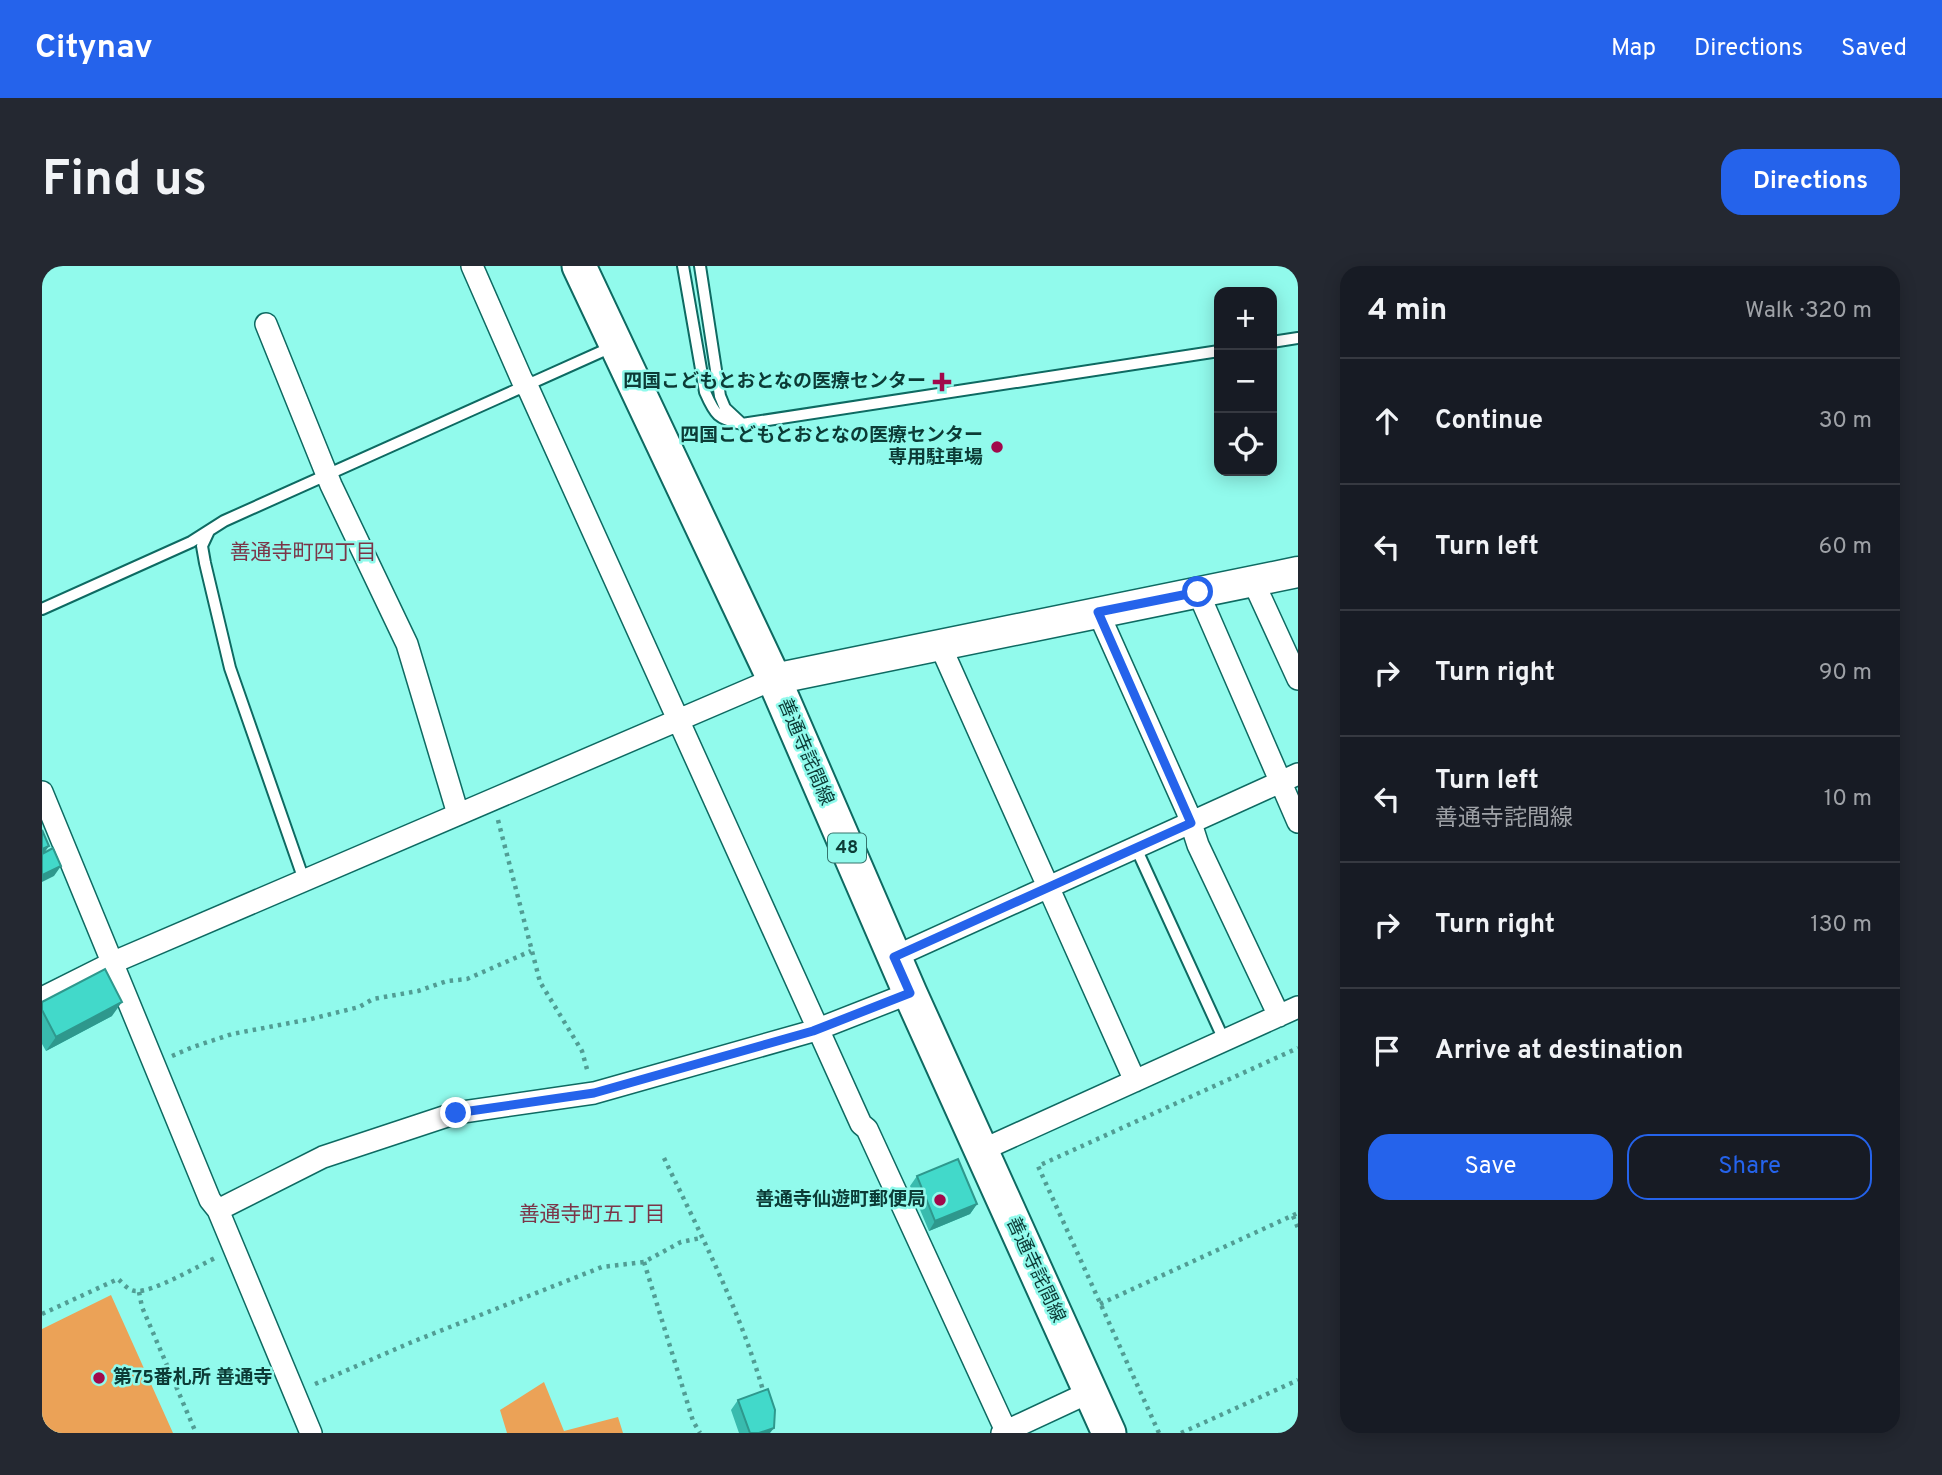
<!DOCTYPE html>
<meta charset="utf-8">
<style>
:root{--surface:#171b24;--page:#242831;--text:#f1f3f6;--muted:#9ea1a6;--line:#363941;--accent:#2563eb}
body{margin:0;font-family:Overpass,"Noto Sans JP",sans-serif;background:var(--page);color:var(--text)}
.controls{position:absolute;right:21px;top:21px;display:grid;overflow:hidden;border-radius:14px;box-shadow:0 4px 18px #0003}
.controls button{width:63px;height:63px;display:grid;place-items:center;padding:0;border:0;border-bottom:2px solid var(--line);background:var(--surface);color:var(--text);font:35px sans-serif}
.stop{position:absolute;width:21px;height:21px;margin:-16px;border:5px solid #2563eb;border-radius:50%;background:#fff}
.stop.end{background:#2563eb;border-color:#fff;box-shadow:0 2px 7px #0008}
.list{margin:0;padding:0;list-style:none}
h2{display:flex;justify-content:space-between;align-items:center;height:91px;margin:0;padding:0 28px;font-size:30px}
h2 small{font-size:23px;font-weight:400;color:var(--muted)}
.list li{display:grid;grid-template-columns:46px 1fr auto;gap:21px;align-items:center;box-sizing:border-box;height:126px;padding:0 28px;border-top:2px solid var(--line)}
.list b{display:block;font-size:26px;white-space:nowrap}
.list p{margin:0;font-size:23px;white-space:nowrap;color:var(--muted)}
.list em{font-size:23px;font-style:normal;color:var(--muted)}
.actions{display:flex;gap:14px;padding:21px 28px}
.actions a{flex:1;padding:16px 0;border:2px solid var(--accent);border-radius:21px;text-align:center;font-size:24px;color:var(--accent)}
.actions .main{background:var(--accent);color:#fff}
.icon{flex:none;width:38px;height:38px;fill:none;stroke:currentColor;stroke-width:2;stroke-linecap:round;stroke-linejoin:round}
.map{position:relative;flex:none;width:1256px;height:1167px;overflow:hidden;border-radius:21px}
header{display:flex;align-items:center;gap:42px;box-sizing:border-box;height:98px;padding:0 35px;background:var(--accent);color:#fff}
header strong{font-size:33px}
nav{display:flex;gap:38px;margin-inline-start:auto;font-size:24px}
.intro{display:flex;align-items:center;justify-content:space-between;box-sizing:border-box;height:168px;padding:0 42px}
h1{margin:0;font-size:49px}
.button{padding:18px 32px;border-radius:21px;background:var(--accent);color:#fff;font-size:24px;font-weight:700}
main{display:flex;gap:42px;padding:0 42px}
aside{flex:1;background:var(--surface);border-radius:21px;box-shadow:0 4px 18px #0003}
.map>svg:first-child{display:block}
.forest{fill:#eba257}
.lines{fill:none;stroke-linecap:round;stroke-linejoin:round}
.lane-casing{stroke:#0e6a62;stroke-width:14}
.street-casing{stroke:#0e6a62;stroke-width:24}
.secondary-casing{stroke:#0e6a62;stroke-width:33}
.primary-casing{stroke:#0e6a62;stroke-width:37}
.path{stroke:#519d94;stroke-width:4.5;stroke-dasharray:3.5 5;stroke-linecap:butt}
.lane{stroke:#fff;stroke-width:10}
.street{stroke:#fff;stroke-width:21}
.secondary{stroke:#fff;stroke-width:30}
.primary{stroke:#fff;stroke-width:33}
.wall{fill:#39bbae}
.shaded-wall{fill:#2e988d}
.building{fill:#42d9ca;stroke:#2e988d;stroke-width:2}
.route{stroke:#2563eb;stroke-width:9}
.poi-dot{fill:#a1094b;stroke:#91faec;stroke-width:2.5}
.labels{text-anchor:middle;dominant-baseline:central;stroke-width:5;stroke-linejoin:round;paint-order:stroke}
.shield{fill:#91faec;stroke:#34746d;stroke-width:2}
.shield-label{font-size:18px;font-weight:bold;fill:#0c3b36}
.poi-label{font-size:19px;font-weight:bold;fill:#0c3b36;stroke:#91faec;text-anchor:end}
.street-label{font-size:19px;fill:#0c3b36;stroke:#91faec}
.neighbourhood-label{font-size:21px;fill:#7b3548;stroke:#91faec}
</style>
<header>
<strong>Citynav</strong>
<nav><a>Map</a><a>Directions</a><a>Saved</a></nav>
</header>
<div class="intro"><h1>Find us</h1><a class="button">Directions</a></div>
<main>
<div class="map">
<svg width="1256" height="1167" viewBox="0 0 1256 1167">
<rect width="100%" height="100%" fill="#91faec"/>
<path class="forest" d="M69,1029l62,138h-131v-104z
M502,1116l20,49 54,-14 5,16h-116l-7,-23z"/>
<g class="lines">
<g class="lane-casing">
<path id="lane" d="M641,0l22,126c10,23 13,27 37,32l477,-73
M658,0l20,130 5,12 15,14
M1230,76l26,-4
M167,265l-7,15 3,17 25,105 74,212
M0,343l149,-67 33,-21 390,-175
M1094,582l88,192"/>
</g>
<g class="street-casing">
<path id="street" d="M430,0l50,114 7,10 332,734 6,5 139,302
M224,58l65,161 76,159 51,170
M1211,315l45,98
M1156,326l100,230
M1056,346l89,199 11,34 81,171
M898,379l195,436
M0,526l168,408 8,10 93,223
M852,691l404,-183
M0,732l72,-36 660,-283
M938,885l318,-144
M176,944l105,-53 133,-44 138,-20 219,-62 97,-38
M960,1167l88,-41"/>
</g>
<g class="secondary-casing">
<path id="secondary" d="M732,413l524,-107"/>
</g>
<g class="primary-casing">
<path id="primary" d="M537,0l195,413 136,314 199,440"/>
</g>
<path class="path" d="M456,554l42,162 42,69 6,22
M130,790l21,-9 39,-13 79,-15 48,-12 14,-8 45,-8 29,-10 20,-2 64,-28
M622,892c37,77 77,154 100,236
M1251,950l5,12
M602,996l49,159 7,12
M97,1026l3,15 54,126
M1058,1038l198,-91
M0,1048l76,-35c5,4 10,12 18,12 16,2 64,-26 81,-34
M273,1118l97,-42 190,-75 42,-5 37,-20 20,-4
M1117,1167l-121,-267 260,-118
M1139,1167l117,-53"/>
<use href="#lane" class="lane"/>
<use href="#street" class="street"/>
<use href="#secondary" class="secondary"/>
<use href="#primary" class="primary"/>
</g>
<path class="wall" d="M0,736l70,14 -66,35 -4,-7z
M875,910l60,28 -7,10 -41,17 -19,-45z
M696,1134l32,33h-31l-8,-23z"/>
<path class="shaded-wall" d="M7,580l-7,10v-7z
M19,600l-7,10 -12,6v-7z
M80,736l-10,14 -66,35 10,-14z
M935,938l-7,10 -41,17 6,-10z
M732,1162l-4,5h-11z"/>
<path class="building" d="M0,564l7,16 -7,3z
M11,582l8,18 -19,9v-21z
M63,703l17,33 -66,35 -14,-27v-8z
M916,893l19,45 -42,17 -18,-45z
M726,1123l7,21 -1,18 -15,5h-9l-12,-33z"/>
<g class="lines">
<path class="route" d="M414,847l138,-20 219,-62 97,-38 -16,-36 297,-134 -93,-211 100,-20"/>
</g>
<g class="poi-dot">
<path d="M896.5 105.5h7v7h7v7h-7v7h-7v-7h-7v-7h7z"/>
<circle cx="955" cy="181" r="7"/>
<circle cx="898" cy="934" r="7"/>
<circle cx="57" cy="1112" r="7"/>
</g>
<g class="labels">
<rect class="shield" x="786" y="567.5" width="38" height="29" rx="5"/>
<g class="shield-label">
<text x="805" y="582">48</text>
</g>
<g class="poi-label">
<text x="884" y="116">四国こどもとおとなの医療センター</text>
<text x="941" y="170">四国こどもとおとなの医療センター<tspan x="941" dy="22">専用駐車場</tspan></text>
<text x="884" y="934">善通寺仙遊町郵便局</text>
<text x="71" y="1112" text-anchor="start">第75番札所 善通寺</text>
</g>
<g class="street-label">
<text transform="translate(763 486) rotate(67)">善通寺詫間線</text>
<text transform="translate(993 1004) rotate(65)">善通寺詫間線</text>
</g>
<g class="neighbourhood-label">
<text x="261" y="287">善通寺町四丁目</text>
<text x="550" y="949">善通寺町五丁目</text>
</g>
</g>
</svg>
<div class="controls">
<button>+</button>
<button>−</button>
<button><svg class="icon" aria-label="locate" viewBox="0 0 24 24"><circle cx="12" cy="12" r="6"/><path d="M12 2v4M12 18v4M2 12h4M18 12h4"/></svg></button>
</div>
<div class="stop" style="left:1156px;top:326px"></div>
<div class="stop end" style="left:414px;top:847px"></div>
</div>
<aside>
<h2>4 min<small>Walk · 320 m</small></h2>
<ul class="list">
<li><svg class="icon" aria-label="ahead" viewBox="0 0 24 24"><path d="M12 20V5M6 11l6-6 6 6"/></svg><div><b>Continue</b></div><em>30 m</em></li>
<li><svg class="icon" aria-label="left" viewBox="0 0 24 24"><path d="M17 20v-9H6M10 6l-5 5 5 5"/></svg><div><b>Turn left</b></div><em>60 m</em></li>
<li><svg class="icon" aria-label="right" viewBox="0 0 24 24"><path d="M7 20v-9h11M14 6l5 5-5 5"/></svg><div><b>Turn right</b></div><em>90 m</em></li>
<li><svg class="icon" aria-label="left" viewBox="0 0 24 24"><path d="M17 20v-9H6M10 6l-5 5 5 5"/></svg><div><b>Turn left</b><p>善通寺詫間線</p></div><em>10 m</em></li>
<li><svg class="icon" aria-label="right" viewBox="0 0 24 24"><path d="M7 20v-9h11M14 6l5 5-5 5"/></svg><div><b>Turn right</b></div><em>130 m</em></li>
<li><svg class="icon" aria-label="arrive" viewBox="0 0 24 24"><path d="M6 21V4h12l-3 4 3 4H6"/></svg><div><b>Arrive at destination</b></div></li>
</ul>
<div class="actions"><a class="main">Save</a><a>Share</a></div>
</aside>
</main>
